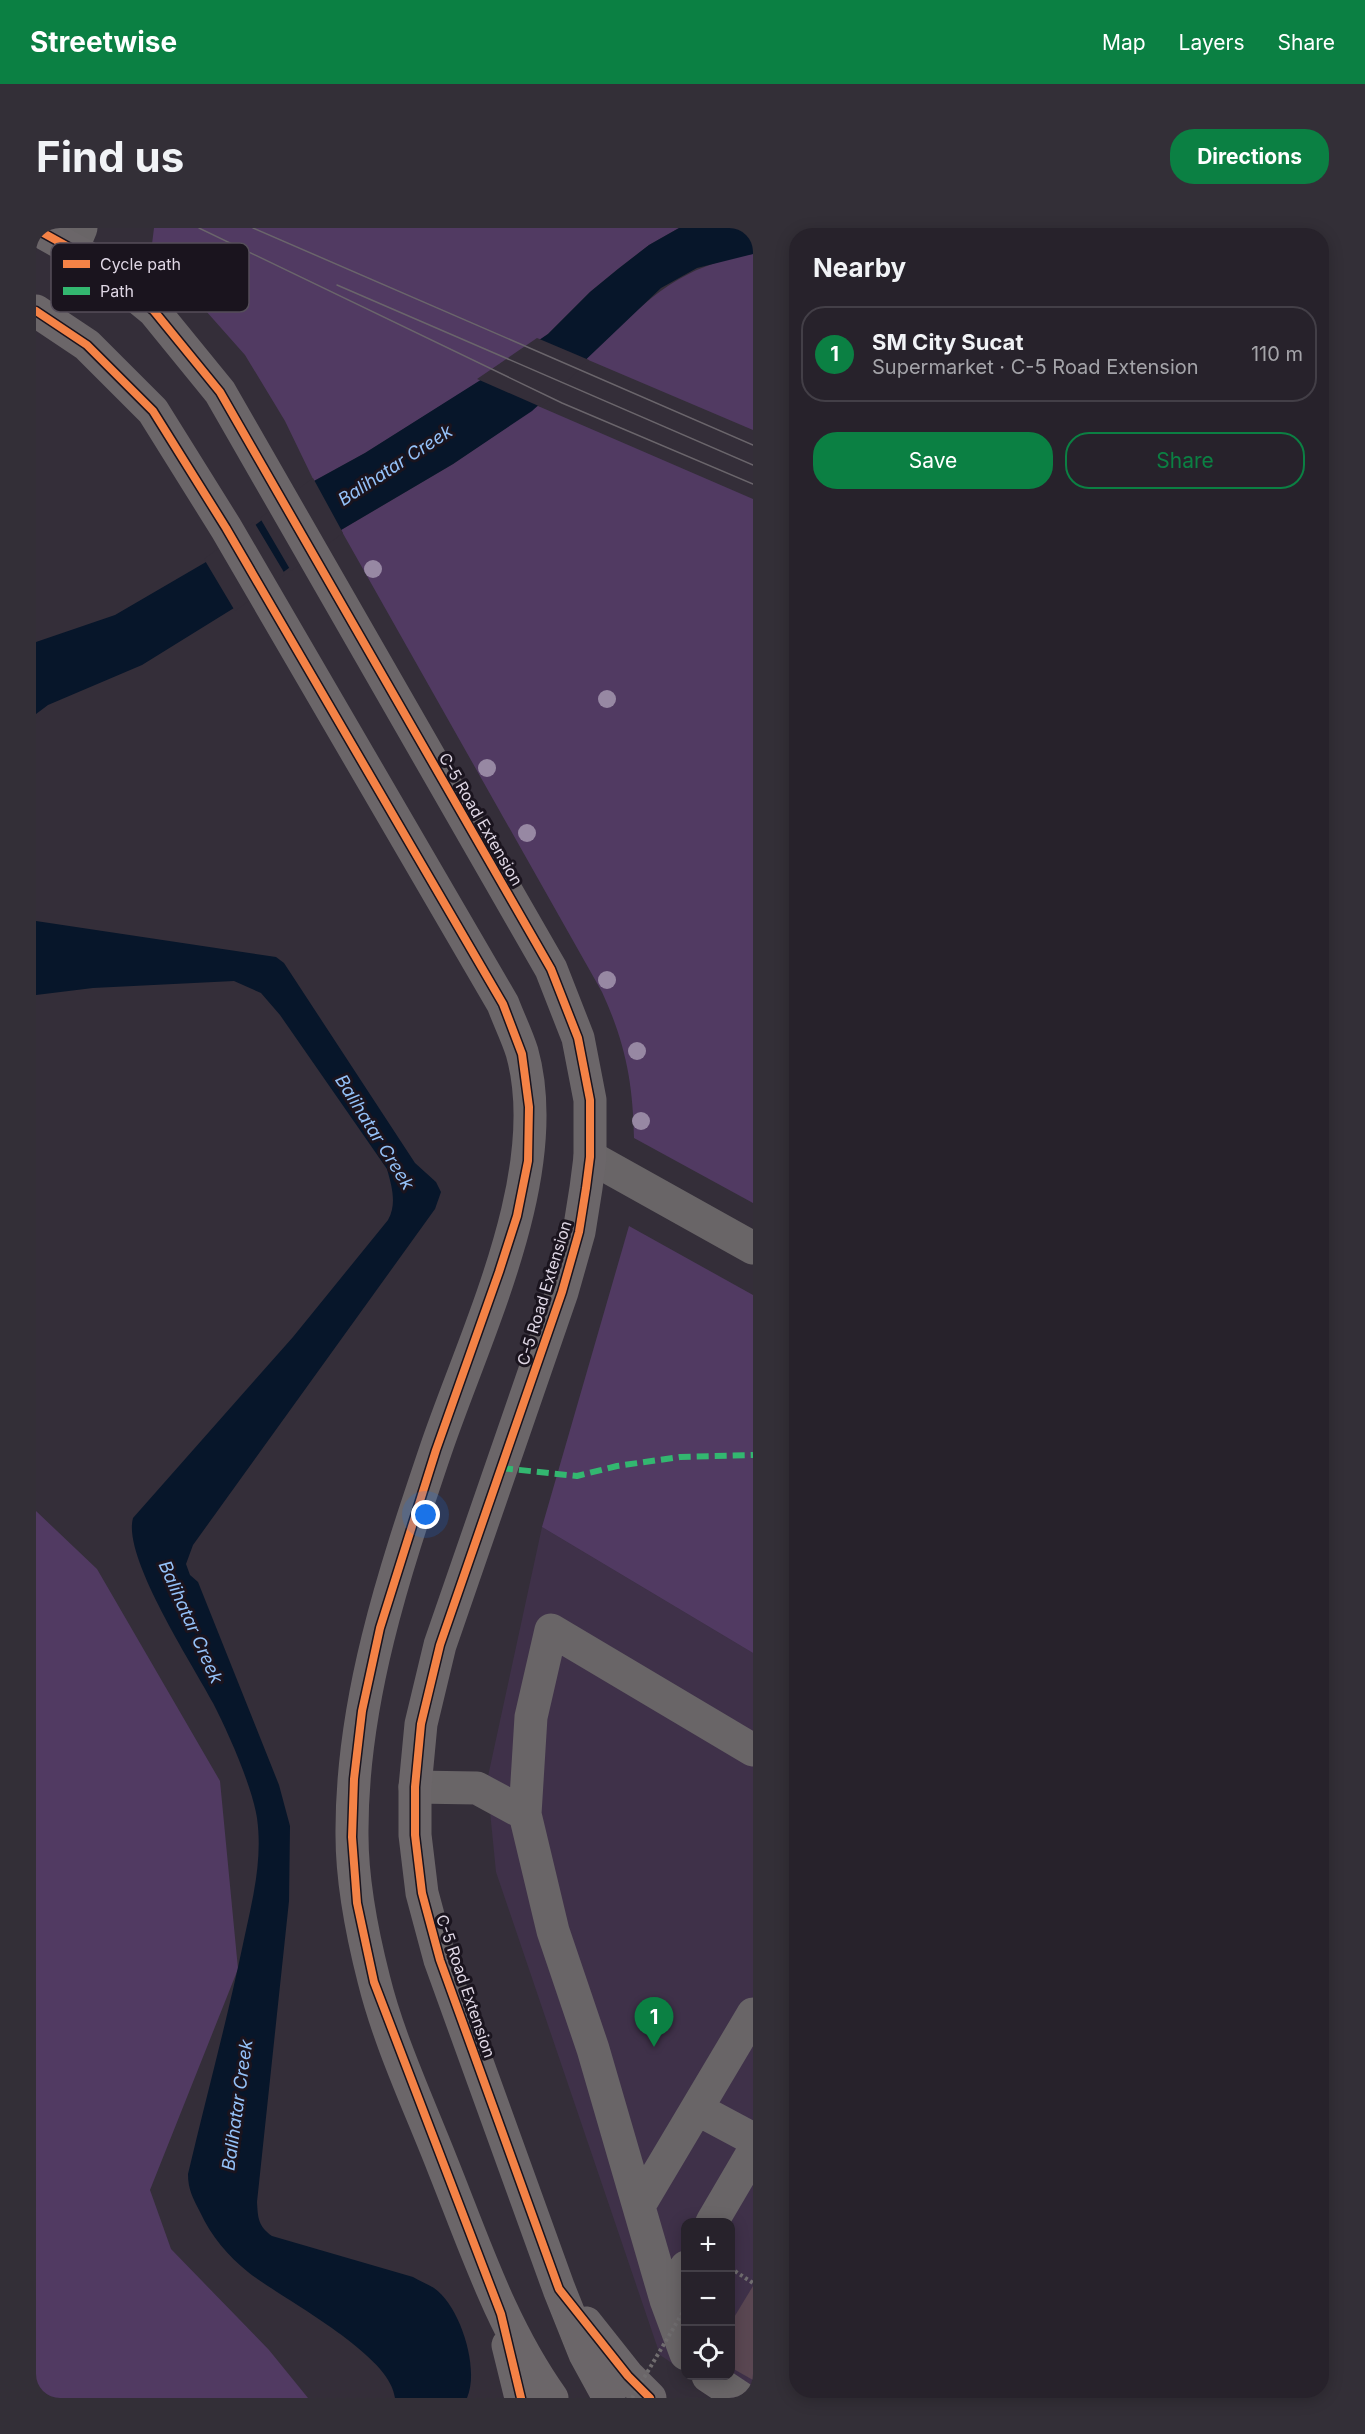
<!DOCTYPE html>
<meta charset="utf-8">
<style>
:root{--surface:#27222b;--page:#332f37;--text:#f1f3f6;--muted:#a4a4a9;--line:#433f47;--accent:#0b8043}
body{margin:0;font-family:Inter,sans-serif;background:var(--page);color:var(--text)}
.controls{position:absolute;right:18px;bottom:18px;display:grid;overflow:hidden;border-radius:12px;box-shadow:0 3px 15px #0003}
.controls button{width:54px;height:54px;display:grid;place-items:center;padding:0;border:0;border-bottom:2px solid var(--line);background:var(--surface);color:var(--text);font:30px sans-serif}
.you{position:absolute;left:390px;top:1287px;width:21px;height:21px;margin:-15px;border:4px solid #fff;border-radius:50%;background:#1a73e8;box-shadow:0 0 0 9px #1a73e833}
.badge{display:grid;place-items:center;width:39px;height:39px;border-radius:50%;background:var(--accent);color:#fff;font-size:20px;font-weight:700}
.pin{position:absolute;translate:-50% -50px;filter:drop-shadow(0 2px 3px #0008)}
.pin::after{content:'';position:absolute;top:32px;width:21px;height:18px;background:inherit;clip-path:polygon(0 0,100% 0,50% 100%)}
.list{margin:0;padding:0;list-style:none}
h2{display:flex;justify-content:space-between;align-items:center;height:78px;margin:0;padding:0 24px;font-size:26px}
h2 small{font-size:20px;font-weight:400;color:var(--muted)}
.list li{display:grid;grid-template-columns:39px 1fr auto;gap:18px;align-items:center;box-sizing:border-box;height:96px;margin:0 12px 12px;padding:0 12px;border:2px solid var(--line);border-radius:24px}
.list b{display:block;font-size:22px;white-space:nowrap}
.list p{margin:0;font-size:20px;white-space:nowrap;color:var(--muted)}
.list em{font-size:20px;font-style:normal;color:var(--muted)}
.actions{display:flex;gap:12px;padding:18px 24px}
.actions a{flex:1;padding:14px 0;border:2px solid var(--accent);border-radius:24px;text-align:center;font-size:21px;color:var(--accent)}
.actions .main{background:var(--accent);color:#fff}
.icon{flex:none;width:33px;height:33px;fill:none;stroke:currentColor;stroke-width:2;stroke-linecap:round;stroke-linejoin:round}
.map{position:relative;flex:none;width:717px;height:2170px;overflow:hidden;border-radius:24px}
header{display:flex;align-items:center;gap:36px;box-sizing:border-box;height:84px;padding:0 30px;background:var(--accent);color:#fff}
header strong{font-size:28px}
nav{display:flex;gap:33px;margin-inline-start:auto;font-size:21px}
.intro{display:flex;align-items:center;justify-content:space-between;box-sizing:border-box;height:144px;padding:0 36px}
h1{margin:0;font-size:42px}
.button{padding:15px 27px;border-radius:24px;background:var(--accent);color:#fff;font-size:21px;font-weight:700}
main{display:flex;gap:36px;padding:0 36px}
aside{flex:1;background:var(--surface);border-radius:24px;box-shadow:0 3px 15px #0003}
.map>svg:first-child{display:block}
.built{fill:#3f3149}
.green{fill:#513a62}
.water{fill:#07162a}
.pier{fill:#342e39}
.building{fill:#5a4752}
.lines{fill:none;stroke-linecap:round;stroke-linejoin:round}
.path{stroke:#706d6f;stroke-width:4;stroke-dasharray:3 3;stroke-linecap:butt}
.minor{stroke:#696567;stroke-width:33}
.major{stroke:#6b6669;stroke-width:33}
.tram{stroke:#6a656b;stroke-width:1.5}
.path-bridge{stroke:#706d6f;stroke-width:4;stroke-dasharray:3 3;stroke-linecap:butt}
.quiet{stroke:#33b770;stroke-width:6;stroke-dasharray:12 6;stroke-linecap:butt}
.cycleway-casing{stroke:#1a141e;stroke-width:11}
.cycleway{stroke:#f48246;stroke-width:8}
.tree{fill:#9788a3}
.labels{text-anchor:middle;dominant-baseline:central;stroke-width:6;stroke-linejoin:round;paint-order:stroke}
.street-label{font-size:16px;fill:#dfd7e5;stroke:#1a141e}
.water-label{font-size:18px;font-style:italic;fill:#95c2f9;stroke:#1a141e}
.key{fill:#1a141e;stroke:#554e5a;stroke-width:1.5}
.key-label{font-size:16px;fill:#dfd7e5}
</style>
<header>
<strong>Streetwise</strong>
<nav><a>Map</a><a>Layers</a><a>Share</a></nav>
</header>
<div class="intro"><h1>Find us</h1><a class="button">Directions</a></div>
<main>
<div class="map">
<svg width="717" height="2170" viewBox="0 0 717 2170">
<rect width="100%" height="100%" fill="#342e39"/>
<path class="built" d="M506,1299l211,126v745h-30l-33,-22h40v-154h-44l-1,150 -25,-17 -164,-483 -9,-91z"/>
<path class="green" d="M118,0h525l-30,17 -31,24 -28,23 -42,42 -68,47 -115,72 -51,28 -29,-60 -40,-66 -86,-97 -7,-14z
M717,26v176l-167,-71c56,-53 86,-92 167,-105z
M502,178l215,93v704l-119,-65c-1,-56 -9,-96 -32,-146l-261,-462 112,-66z
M593,998l124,69v358l-211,-126z
M0,1283l61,58 123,212 18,188 -88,221 21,59 98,101 39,48h-272z"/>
<path class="water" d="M643,0h74v26l-56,14 -36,20 -129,123 -79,53 -112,66 -107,78 -92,57 -94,40 -12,9v-72l79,-27 91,-53 108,-81 51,-28 114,-72 69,-47 42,-42 28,-23 31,-24z
M0,693l240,36 8,6 131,200 21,19 5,10 -6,17 -242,336 -7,19 4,11 8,7 81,203 11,41 -1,75 -32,301c1,16 1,24 15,34l141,41c6,4 15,7 21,11 26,18 46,80 33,110h-72c-4,-44 -113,-99 -147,-126 -20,-16 -37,-36 -48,-60 -7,-14 -12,-22 -12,-38 18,-77 39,-153 55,-230 9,-42 20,-83 14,-126 -5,-32 -29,-86 -44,-115 -20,-38 -91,-146 -80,-185l160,-181 95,-117c9,-16 4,-33 -1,-51l-107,-154 -19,-22 -27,-12 -141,7 -57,7z"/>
<path class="pier" d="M501,110l52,22 -48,47 -64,-28z
M277,250l30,55 -52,38 -31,-53z
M218,294l31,52 -50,37 -31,-52z"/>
<path class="building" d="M717,2058v94l-23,-13v-43z"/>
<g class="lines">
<path class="path" d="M694,2040l23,15"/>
<path class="minor" d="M37,19l8,-19
M554,929l163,91
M379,1559l62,1 48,26
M661,1881l56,30
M604,1976l113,-190
M676,1994l41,-70
M650,2039l-20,33 20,54
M630,2072l-73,-251 -40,-118 -28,-117 6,-97 20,-87 202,120
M672,2148l33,22"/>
<path class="major" d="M0,1l56,31 62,51 66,81 331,577 27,69 12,62v57l-4,31 -7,44 -17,60 -122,353 -19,79 -6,63v48l7,58 18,67 119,329 26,65 24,44
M0,83l51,34 66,66 73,117 277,476c6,16 14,32 19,48 34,121 -47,282 -86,397 -42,124 -85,253 -84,386 0,48 10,98 22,145 15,61 46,127 69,186 32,80 59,162 109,232
M550,2095l42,53 22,22
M472,2117l13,53"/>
<path class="tram" d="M163,0l363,175 191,81
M217,0l500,217
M301,57l416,180"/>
<path class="path-bridge" d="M596,2170l54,-91"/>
<path class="quiet" d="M465,1240l76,8 40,-10 63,-9 73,-2"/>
<g class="cycleway-casing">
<path id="cycleway" d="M0,1l56,31 62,51 66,81 331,577 27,69 12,62v57l-4,31 -7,44 -17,60 -122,353 -19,79 -6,63v48l7,58 18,67 119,329 69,87 22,22
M0,83l51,34 66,66 73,117 277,476 19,50 7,53 -1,54 -11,55 -18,56 -63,178 -56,178 -18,83 -8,68 -2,58 5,66 17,79 127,332 20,84"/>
</g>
<use href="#cycleway" class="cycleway"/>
</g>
<g class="tree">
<circle cx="337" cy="341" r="9"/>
<circle cx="571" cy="471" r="9"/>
<circle cx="451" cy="540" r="9"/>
<circle cx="491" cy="605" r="9"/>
<circle cx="571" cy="752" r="9"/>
<circle cx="601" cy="823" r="9"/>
<circle cx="605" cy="893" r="9"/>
</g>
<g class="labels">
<g class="street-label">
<text transform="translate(445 591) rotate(60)">C-5 Road Extension</text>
<text transform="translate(508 1065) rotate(-73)">C-5 Road Extension</text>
<text transform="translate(430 1758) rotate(71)">C-5 Road Extension</text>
</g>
<g class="water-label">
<text transform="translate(359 237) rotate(-33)">Balihatar Creek</text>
<text transform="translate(339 904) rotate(58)">Balihatar Creek</text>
<text transform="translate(155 1394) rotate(66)">Balihatar Creek</text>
<text transform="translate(201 1877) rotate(-82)">Balihatar Creek</text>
</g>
</g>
<rect x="15" y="15" width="198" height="69" rx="9" class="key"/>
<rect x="27" y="32" width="27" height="8" fill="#f48246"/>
<rect x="27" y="59" width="27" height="8" fill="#33b770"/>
<g class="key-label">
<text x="64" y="42">Cycle path</text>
<text x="64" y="69">Path</text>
</g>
</svg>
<div class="controls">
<button>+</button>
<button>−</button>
<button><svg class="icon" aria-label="locate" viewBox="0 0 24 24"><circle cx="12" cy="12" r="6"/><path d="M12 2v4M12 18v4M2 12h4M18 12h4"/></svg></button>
</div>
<div class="you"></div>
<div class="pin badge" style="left:618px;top:1819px">1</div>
</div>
<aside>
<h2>Nearby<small></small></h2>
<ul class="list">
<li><span class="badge">1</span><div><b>SM City Sucat</b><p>Supermarket · C-5 Road Extension</p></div><em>110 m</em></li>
</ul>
<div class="actions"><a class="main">Save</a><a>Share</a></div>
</aside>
</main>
